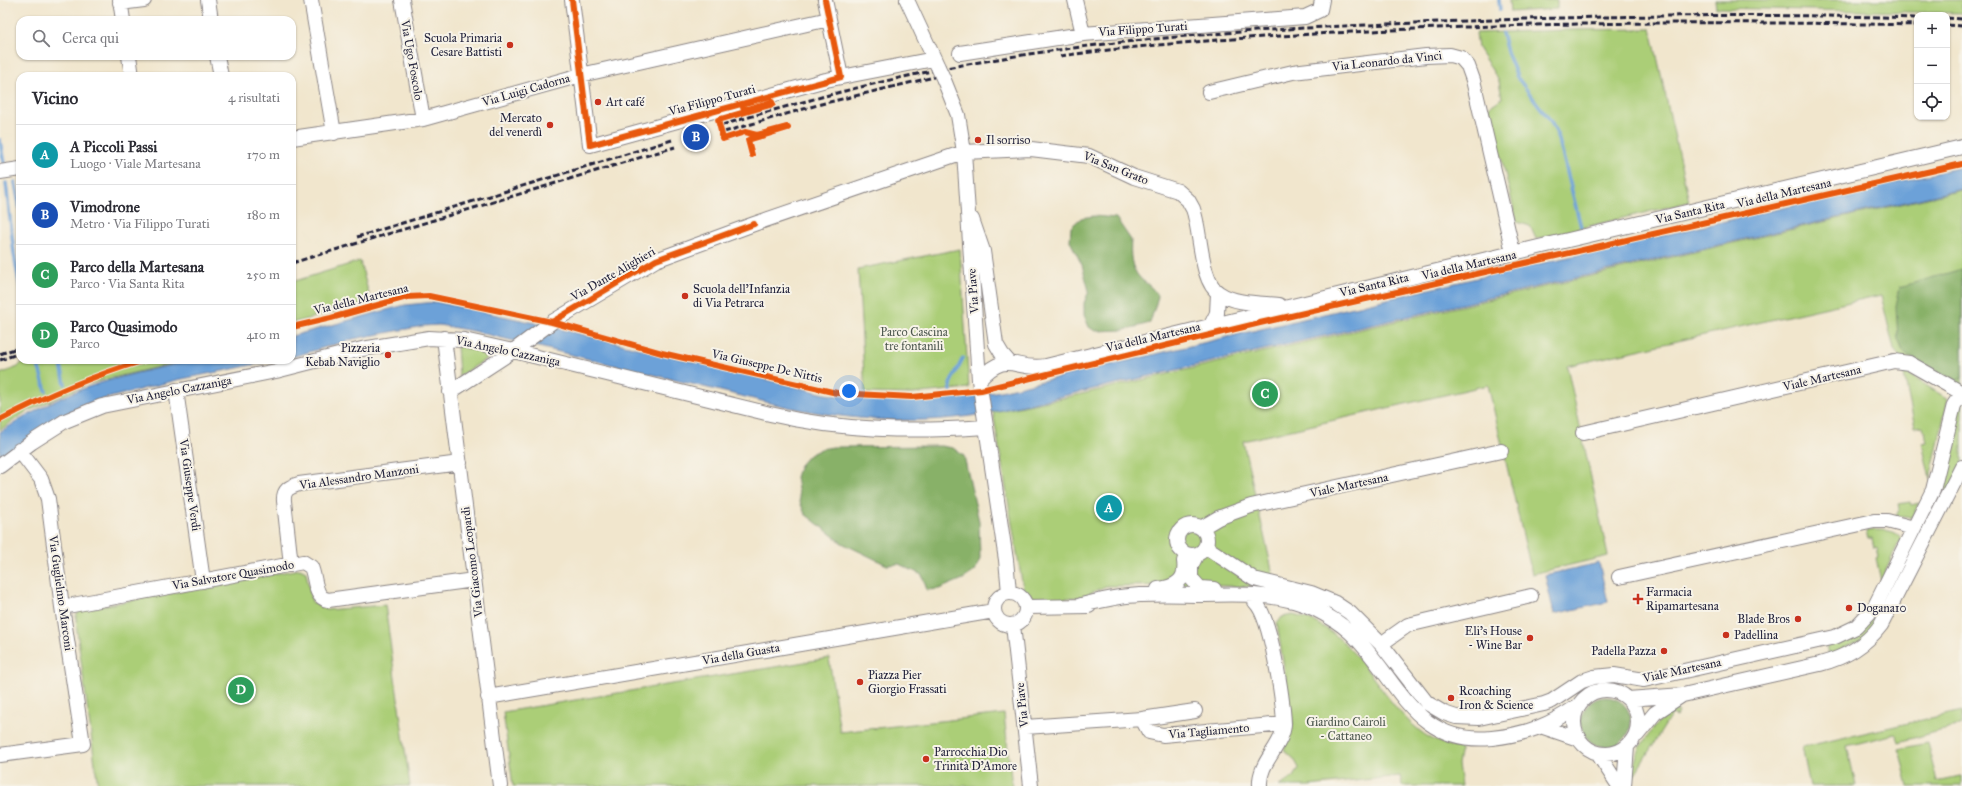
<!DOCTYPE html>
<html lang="it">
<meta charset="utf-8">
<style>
:root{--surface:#fff;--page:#f7f7f7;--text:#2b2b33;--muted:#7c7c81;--line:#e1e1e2;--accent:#c8321e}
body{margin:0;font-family:"IM FELL Great Primer",serif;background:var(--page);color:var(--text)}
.controls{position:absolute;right:12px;top:12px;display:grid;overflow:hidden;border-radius:8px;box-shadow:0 1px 3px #0004}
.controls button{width:36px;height:36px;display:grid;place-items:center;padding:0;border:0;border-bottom:1px solid var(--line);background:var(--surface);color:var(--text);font:20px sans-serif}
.you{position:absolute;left:849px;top:391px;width:14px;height:14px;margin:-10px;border:3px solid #fff;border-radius:50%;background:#1a73e8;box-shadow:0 0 0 6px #1a73e833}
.badge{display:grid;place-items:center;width:26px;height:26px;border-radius:50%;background:var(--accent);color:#fff;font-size:13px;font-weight:700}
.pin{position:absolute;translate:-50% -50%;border:2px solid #fff;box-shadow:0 1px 4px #0006}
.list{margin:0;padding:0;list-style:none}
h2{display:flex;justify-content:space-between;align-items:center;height:52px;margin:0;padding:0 16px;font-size:17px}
h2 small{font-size:13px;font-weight:400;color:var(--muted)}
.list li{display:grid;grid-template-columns:26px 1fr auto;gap:12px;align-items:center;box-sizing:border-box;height:60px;padding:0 16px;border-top:1px solid var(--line)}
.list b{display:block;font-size:15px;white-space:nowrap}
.list p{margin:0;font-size:13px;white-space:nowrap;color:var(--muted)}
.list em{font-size:13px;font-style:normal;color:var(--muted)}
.icon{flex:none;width:22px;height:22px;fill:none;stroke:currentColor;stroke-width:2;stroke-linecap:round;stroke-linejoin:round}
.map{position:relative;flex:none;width:1962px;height:786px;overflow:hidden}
.search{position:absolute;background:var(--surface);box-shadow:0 1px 3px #0004;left:16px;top:16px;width:280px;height:44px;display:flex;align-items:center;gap:10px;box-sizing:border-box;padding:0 14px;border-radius:12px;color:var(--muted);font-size:15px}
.panel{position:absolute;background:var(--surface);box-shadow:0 1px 3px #0004;left:16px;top:72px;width:280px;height:292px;border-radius:12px}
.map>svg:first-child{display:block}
.green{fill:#abce77;stroke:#667859}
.forest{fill:#88b168;stroke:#556a52}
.water{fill:#6ca1d8;stroke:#47628a}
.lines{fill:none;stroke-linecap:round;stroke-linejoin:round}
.stream{stroke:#6ca1d8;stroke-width:3.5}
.minor-casing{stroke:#8a8484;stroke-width:16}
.minor{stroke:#fff;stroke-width:14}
.rail{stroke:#22223b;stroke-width:3;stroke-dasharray:6 3;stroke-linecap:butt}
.minor-bridge-casing{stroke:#8a8484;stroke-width:16;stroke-linecap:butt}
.minor-bridge{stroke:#fff;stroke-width:14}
.cycleway-casing{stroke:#f7f3e8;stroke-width:8}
.cycleway{stroke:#e8590c;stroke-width:6}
.poi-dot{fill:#c8321e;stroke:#f7f3e8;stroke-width:1.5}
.labels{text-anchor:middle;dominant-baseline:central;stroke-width:4;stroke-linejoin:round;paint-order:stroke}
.street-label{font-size:12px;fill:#22223b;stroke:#f7f3e8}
.poi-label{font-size:12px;fill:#22223b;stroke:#f7f3e8;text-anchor:start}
.park-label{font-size:12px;fill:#4b564d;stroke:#f7f3e8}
</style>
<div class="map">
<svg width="1962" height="786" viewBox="0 0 1962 786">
<rect width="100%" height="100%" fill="#f7f3e8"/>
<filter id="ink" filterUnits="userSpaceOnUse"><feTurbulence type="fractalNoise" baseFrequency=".025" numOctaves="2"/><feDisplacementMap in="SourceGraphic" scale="8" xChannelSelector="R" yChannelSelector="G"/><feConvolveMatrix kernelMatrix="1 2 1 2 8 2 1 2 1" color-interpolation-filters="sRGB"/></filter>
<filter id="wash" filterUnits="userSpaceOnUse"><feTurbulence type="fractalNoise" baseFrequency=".012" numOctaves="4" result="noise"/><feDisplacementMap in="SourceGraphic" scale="16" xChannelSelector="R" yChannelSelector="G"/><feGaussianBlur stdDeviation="0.9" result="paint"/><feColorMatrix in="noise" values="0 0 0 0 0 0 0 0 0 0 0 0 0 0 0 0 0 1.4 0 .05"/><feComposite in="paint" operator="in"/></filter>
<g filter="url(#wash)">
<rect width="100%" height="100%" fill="#f1e6cd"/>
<path class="green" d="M1509,0h48v9l-47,3z
M1715,0h247v13l-246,-5z
M1651,29l38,173 -153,37 -6,-13 -13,-4 -28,-115 13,-9 -3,-17 -21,-33 -2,-15 94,-3z
M1962,190v277l-89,168 -45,20 -3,-16 34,-14 74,-135 29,-97 -59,-33 -9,-10 -13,-55 -314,71 41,190 -76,18 -44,-189 -245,56 33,147 -73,-3 -97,1 -25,11 -40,3 -9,-3 -9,-9 -30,-176 80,-16z
M960,249l9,139 -57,6 -47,-1 -7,-124z
M360,261l11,41 -79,21v-41z
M457,346l36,9 -34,21z
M24,360h163l-100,24 -63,29 -24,17v-56l18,-7z
M1903,371l45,28 -18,80 -8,-36 5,-1 -4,-16 -8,1z
M1910,502l1,3 8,-2 -8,15 -15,-2 4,-8 -1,-4z
M1875,530c9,0 21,0 26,8l-20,43 -5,-23 3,-1 -2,-10 -3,1 -2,-10h-4l-2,-7z
M300,569l6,3 6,30 14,8 59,-5 25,181h-312l-21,-155 -1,-16 4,-5z
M1293,615c63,13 81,80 127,116 12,10 26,14 41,18l-3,15 3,22h-59l-2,-10 -91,10h-30l15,-9 5,-9 -5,-9 -10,-9 9,-26 -16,-100 5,-7z
M829,658l11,74 164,-18 8,72h-499l-10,-74z
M1675,710l4,2 -2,4 -5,-2 -39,63c-2,-23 21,-56 42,-67z
M1962,711v14l-63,17 -2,-6 -2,-2 -48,12 9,40h-46l-8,-39z
M1927,743l10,38 23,-5h2v10h-54l-9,-37z"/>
<path class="forest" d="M1094,216l22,2 15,22c-1,14 -1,28 10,39 9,8 10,6 17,18l-8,26 -26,7 -29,1 -6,-4 -5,-12v-12l5,-12 -7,-26 -12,-24 1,-14 10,-9z
M1962,269v109l-5,3 -53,-27 -6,-15 -2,-33 4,-19z
M941,446l12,2 11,8 15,65 1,38 -5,12 -12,8 -24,10 -12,1 -5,-15 -23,-11 -12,1 -45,-22 -37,-29 -5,-12 -4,-25 4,-12 9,-10 12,-6 12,-2z
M1581 722a25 25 0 1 1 50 0a25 25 0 1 1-50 0Z"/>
<path class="water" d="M1962,167v22l-860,198c-41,9 -83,20 -125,28 -68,11 -137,4 -203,-11l-301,-73 -34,-6 -16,1 -70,13 -61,18v-21l113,-31 31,-3 99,21 290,71c59,8 118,7 176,-3l441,-105z
M192,360h86l-101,20 -92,24 -15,8 -70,46v-26c27,-17 55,-33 85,-44 34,-12 71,-19 107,-28z
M1599,563l9,39 -54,12 -9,-39z"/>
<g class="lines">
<path class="stream" d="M1499,0l1,10
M1502,33l5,19 10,25 33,43 8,16 23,91
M0,140l4,24
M15,182l5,28
M6,183l8,71 6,34
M60,360l5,24
M38,365l8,26
M951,391l-1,-7 13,-26"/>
</g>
</g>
<g filter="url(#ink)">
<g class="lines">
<g class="minor-casing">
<path id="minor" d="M120,0l3,20
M208,0l3,20
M311,0l23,133
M402,0l21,119
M572,0l18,145 236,-65 108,-21
M825,0l16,77
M907,0l31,67
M1075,0l8,34
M120,3l24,-3
M960,53l123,-19 222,-17 15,-7 2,-10
M129,56l3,20
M217,56l4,20
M944,80l14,35 6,37 15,228 27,180 3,32
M1209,92l84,-20 133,-16 24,-1 11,3 7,8 5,14 40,172
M292,138l131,-19 158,-44 248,-56
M0,172l20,-3
M972,219l11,32 13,93 6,10 7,8
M1211,325l6,-12 1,-20
M444,338l56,448
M979,380c29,-32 35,-8 67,-14l374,-91 542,-128
M176,390l27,191
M450,392l63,-41 39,-29 104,-62 98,-36 210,-72 67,-3 58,7 45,21 44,14 10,9 5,9c8,21 7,73 26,84 16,11 41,10 60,12
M1583,433l311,-72 15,2 53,30
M0,466l32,-24 33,-21 37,-15 174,-35 86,-22 67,-11 35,2 49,11 257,63c72,17 142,18 215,13
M1177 540a15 15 0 1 1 30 0a15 15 0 1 1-30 0Z
M1201,528l17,-10 33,-12 250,-55
M1206,547l48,32 57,14 24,10 15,10 31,31 46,59 17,10 12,4 23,1 65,-14 8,-3 30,-20 12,-4 20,-2 30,5 191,-43 21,-10 18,-19 59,-118 21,-85 8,-12
M1197,554l-6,12v12l9,10 14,1
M291,565l-7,-64c-1,-11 5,-14 15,-17l161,-21
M1619,577l255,-56h13l27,7
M1158,589c17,-2 29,-8 26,-28
M994 609a16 16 0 1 1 32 0a16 16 0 1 1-32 0Z
M1255,602c16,15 28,98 29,122 -1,23 -26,38 -24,62
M1081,605c13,-3 26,-6 39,-8 27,-4 57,-2 85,-2 36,-1 76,-2 110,14 12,6 25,14 35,23 48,45 63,114 142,106 36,-4 58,-13 87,-33
M62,607l241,-45 8,5c5,11 3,31 17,33l146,-20
M1027,607l62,-1
M1013,625l18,161
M1381,644l27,-19 123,-29
M1574 722a32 32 0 1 1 64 0a32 32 0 1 1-64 0Z
M488,697l506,-86
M1628,699l55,-4 137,-31c26,-7 45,-18 61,-39l81,-158
M1142,719l7,13 14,3 121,-11
M1025,727l117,-8 53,-8
M1543,727l35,12
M1637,735l18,-22 26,-17
M1598,754l21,32
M0,755l83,-11 -21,-137 -14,-108 -7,-20 -22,-29
M1624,786l3,-39"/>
</g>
<use href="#minor" class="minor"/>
<path class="rail" d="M1947,18l15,1
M1947,25l15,1
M1060,56c97,-13 195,-19 292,-24 189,-10 377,-11 565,-7
M722,125c78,-23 155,-44 235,-59 151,-28 304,-37 458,-43 167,-7 334,-10 502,-5
M724,132l97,-28 113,-27
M357,237l315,-97
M292,263l383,-116
M0,354l20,-7
M0,360l20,-7"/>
<g class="minor-bridge-casing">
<path id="minor-bridge" d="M938,67l6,13"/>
</g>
<use href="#minor-bridge" class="minor-bridge"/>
<g class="cycleway-casing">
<path id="cycleway" d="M572,0l18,145 251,-68 -16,-77
M742,104l2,6 28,-8 1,2 -55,16 5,19 22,-7 12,3 30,-8 1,1 -40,12 4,15
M552,322l104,-62 98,-36
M292,327l39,-9 76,-21 22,-1 123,26 110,31 175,40 75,4 69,-7 279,-67 702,-159
M0,420c47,-25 95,-45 145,-60"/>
</g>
<use href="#cycleway" class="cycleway"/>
</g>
</g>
<g class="poi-dot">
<circle cx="510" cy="45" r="4"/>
<circle cx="598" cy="102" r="4"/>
<circle cx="550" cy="125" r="4"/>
<circle cx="978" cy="140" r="4"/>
<circle cx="685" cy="296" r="4"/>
<circle cx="388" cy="355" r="4"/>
<path d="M1636 593h4v4h4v4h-4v4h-4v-4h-4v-4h4z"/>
<circle cx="1849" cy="608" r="4"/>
<circle cx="1798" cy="619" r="4"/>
<circle cx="1726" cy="635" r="4"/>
<circle cx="1530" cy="638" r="4"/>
<circle cx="1664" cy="651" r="4"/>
<circle cx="860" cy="682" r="4"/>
<circle cx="1451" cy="698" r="4"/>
<circle cx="926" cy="759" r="4"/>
</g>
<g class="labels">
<g class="street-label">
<text transform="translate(1143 29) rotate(-4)">Via Filippo Turati</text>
<text transform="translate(412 60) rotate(80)">Via Ugo Foscolo</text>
<text transform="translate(1387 61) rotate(-6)">Via Leonardo da Vinci</text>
<text transform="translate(526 90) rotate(-16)">Via Luigi Cadorna</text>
<text transform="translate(712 100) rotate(-15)">Via Filippo Turati</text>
<text transform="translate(1116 168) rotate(22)">Via San Grato</text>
<text transform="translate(1784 193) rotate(-13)">Via della Martesana</text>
<text transform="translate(1690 212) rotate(-13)">Via Santa Rita</text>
<text transform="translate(1469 265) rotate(-13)">Via della Martesana</text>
<text transform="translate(613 274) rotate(-30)">Via Dante Alighieri</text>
<text transform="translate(1374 285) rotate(-13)">Via Santa Rita</text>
<text transform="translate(973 291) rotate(-94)">Via Piave</text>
<text transform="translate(361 299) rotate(-14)">Via della Martesana</text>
<text transform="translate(1153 337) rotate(-13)">Via della Martesana</text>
<text transform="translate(508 351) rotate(12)">Via Angelo Cazzaniga</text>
<text transform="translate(767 366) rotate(13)">Via Giuseppe De Nittis</text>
<text transform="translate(1822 378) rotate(-13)">Viale Martesana</text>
<text transform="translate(179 390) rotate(-11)">Via Angelo Cazzaniga</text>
<text transform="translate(359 477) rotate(-8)">Via Alessandro Manzoni</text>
<text transform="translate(190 485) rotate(82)">Via Giuseppe Verdi</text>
<text transform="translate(1349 485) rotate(-12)">Viale Martesana</text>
<text transform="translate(472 562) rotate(-97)">Via Giacomo Leopardi</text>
<text transform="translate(233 575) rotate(-10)">Via Salvatore Quasimodo</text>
<text transform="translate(61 593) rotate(82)">Via Guglielmo Marconi</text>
<text transform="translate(741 654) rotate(-10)">Via della Guasta</text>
<text transform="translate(1682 670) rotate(-12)">Viale Martesana</text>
<text transform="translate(1022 705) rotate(-96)">Via Piave</text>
<text transform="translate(1209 731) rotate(-5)">Via Tagliamento</text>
</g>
<g class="poi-label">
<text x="502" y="38" text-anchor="end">Scuola Primaria<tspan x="502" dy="14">Cesare Battisti</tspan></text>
<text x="606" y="102">Art café</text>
<text x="542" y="118" text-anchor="end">Mercato<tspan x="542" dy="14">del venerdì</tspan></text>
<text x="986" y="140">Il sorriso</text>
<text x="693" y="289">Scuola dell'Infanzia<tspan x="693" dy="14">di Via Petrarca</tspan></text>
<text x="380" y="348" text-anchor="end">Pizzeria<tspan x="380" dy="14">Kebab Naviglio</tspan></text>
<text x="1646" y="592">Farmacia<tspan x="1646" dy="14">Ripamartesana</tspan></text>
<text x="1857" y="608">Dogana10</text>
<text x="1790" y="619" text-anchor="end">Blade Bros</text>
<text x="1522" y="631" text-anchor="end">Eli's House<tspan x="1522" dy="14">- Wine Bar</tspan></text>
<text x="1734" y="635">Padellina</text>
<text x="1656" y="651" text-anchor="end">Padella Pazza</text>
<text x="868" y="675">Piazza Pier<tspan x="868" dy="14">Giorgio Frassati</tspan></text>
<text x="1459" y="691">Rcoaching<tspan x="1459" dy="14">Iron &amp; Science</tspan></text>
<text x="934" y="752">Parrocchia Dio<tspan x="934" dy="14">Trinità D'Amore</tspan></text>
</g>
<g class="park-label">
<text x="914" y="332">Parco Cascina<tspan x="914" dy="14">tre fontanili</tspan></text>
<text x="1346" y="722">Giardino Cairoli<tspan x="1346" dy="14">- Cattaneo</tspan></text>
</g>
</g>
</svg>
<div class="controls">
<button>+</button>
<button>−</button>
<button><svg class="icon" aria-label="locate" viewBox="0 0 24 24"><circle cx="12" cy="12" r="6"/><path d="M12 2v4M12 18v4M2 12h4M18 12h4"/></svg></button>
</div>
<div class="you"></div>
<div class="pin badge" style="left:1109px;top:508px;background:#0f9aa8">A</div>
<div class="pin badge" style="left:696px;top:137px;background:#1a4fb4">B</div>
<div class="pin badge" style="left:1265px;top:394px;background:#2e9e5b">C</div>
<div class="pin badge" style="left:241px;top:690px;background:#2e9e5b">D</div>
<div class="search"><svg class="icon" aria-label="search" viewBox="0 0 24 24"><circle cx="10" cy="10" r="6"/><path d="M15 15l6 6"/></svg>Cerca qui</div>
<section class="panel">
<h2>Vicino<small>4 risultati</small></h2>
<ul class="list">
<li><span class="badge" style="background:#0f9aa8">A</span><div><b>A Piccoli Passi</b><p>Luogo · Viale Martesana</p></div><em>170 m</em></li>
<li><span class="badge" style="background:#1a4fb4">B</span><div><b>Vimodrone</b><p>Metro · Via Filippo Turati</p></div><em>180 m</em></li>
<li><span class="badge" style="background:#2e9e5b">C</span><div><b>Parco della Martesana</b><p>Parco · Via Santa Rita</p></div><em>250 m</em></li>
<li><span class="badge" style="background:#2e9e5b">D</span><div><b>Parco Quasimodo</b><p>Parco</p></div><em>410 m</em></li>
</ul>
</section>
</div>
